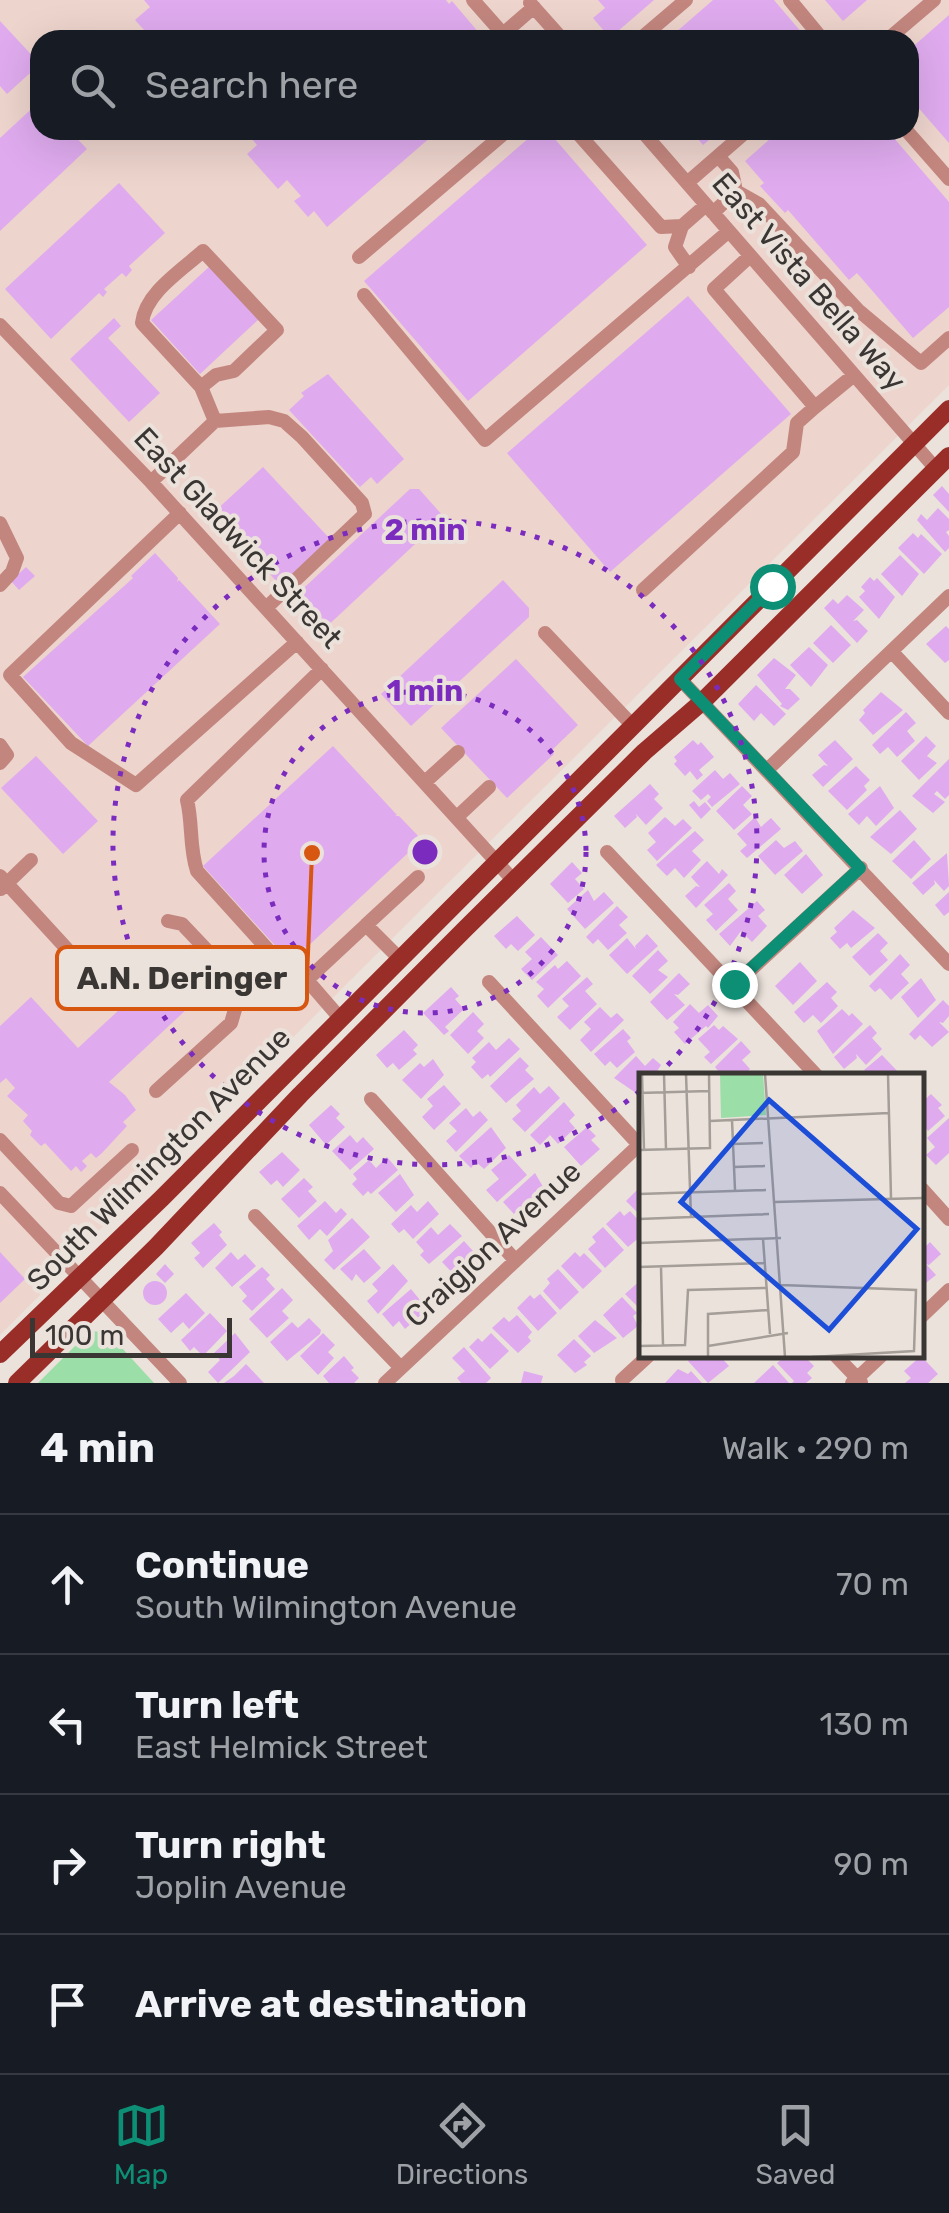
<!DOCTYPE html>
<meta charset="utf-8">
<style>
:root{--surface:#171b24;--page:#242831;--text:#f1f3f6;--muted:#9ea1a6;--line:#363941;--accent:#0d8f75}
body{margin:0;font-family:Rubik,sans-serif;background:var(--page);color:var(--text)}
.scale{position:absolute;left:30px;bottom:25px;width:202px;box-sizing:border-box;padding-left:10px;border:5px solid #3a3634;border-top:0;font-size:28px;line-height:35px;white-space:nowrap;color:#3a3634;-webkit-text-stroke:8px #ebe2db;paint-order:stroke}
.stop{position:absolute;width:30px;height:30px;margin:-22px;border:8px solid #0d8f75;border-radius:50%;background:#fff}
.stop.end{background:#0d8f75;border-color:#fff;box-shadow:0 2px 10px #0008}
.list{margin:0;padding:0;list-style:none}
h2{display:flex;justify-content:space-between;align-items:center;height:130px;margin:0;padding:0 40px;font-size:42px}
h2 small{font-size:32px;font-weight:400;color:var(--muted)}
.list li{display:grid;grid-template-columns:65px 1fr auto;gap:30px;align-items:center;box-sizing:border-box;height:140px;padding:0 40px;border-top:2px solid var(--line)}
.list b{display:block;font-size:38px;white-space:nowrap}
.list p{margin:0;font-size:32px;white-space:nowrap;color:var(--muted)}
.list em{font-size:32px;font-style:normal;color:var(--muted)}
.icon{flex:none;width:55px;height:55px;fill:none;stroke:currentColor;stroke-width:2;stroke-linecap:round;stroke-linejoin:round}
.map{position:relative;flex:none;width:949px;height:1383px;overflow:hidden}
.search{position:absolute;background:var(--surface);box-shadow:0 10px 40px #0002;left:30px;right:30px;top:30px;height:110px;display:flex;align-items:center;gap:25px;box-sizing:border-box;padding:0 35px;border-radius:30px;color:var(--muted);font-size:38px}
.sheet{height:690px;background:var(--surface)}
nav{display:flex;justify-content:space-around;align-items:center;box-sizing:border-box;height:140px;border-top:2px solid var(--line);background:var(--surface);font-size:28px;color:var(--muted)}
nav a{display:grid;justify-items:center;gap:5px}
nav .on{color:var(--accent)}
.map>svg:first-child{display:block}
.industrial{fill:#edd4cd;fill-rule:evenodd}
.green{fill:#9bdea8}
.building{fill:#dfabee}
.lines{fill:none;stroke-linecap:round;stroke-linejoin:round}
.minor{stroke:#c2867e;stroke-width:14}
.major{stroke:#992e29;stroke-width:18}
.route{stroke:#0d8f75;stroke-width:12}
.ring{fill:none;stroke:#7b2cbf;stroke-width:5;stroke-dasharray:5 10}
.labels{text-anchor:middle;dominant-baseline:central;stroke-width:8;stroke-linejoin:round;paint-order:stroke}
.street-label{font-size:30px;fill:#3a3634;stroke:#ebe2db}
.inset-road{fill:none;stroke:#a49d98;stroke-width:2.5}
.view{fill:#1d4ed8;fill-opacity:0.15;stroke:#1d4ed8;stroke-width:5}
.inset-edge{fill:none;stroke:#3a3634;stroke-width:5}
.centre{fill:#7b2cbf;stroke:#ebe2db;stroke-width:5}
.ring-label{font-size:30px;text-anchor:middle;font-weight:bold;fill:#7b2cbf;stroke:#ebe2db;stroke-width:8;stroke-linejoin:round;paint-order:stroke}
.leader{fill:none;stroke:#d75610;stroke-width:4}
.callout-dot{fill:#d75610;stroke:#ebe2db;stroke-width:4}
.callout{fill:#ebe2db;stroke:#d75610;stroke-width:4}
.callout-label{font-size:32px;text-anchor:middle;font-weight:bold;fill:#3a3634}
</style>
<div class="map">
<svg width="949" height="1383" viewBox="0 0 949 1383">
<rect width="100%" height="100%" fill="#ebe2db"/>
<path class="industrial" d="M0,0h949v385l-908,903 -1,7 -40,40zM40,40h869v90h-869z"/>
<path class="green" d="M90,1331l14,1 7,4 43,47h-116z"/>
<path class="building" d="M144,0h302l3,4 3,-3 33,39h-332l-18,-20 15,-13z
M598,0h56l-44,38 -17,-20 12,-10z
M713,0h61l34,40h-141z
M825,0h42l-24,21z
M949,15v128l-40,-46v-47z
M0,21l40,43 -33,30 -7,-8z
M40,101v29h29l18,19 -87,82v-93z
M244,130h195l-112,97 -13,-16 -6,6 -14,-16 7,-5 -14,-16 -9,9 -31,-35 10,-9z
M538,130h9l100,115 -179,156 -104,-120z
M690,130h31l-18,15z
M780,130h107l62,72v105l-36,31 -56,-65 -8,7 -61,-70 -3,3 -25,-27 4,-3 -19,-22z
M119,183l46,50 -36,33 3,4 -6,7 -4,-4 -18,16 3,3 -4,5 -4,-4 -48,46 -46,-50z
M210,266l49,53 -59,55 -49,-54z
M688,296l103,118 -181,158 -103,-119z
M114,318l7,8 -13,12 52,55 -31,29 -59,-63z
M328,374l76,85 -27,25 -6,-7 -11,10 -71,-77 15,-14 -3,-3z
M263,467l68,73 -50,46 -68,-73z
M942,486l7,8v18l-16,-17z
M410,489h9l25,28 -122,114 -30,-32z
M938,508l11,11v11l-3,2 3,4v12l-4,4 -28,-32 4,-6 6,6z
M913,533l5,5 3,-4 21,20 -18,20 -26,-26z
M155,553l23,25 -1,4 2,-2 41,44 -132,122 -65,-69 110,-99 -2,-2z
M900,555l19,19 -17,22 -21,-22z
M26,567l9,9 -16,14 -8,-9z
M870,577l4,4 3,-3 18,19 -16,22 -20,-22 6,-6 -4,-4z
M503,580l26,28v9l-118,109 -30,-32z
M847,595l17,15 -11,11 4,-1 11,11 -11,12 -33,-35 9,-9 5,5z
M831,625l20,20 -18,18 -20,-20z
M946,626l3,3v31l-4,3 -19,-19z
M809,647l19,18 -17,22 -21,-22z
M774,658l22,17 -11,14h5l10,10 -12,11 -8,-4 2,-2 -25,-29z
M516,659l62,66 -27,26 3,3 -47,44 -66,-70z
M756,685l30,29 -12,12 -13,-13 -7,8 -16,-17z
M881,692l22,18 -30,25 -14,-15 6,-7 -2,-3z
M906,712l10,11 -9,8 8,10 -18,16 -9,-10 -8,7 -8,-9z
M926,736l10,10 -9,10 10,7 -18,17 -18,-19z
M693,740l5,5 3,-3 13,15 -15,13 4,5 -6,5 -7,-9 -5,5 -11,-12 3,-3 -3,-4z
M835,740l18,19 -30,28 -11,-12 12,-10 4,1 -10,-11z
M333,746l64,69 -2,1h4l23,24 -116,108 -2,-2 -14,16 -87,-96z
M36,756l62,65 -35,33 -62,-66z
M949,759v36l-4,4 -8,-8 -3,3 11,8 -12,11 -21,-17z
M856,766l14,14 -6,6 3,4 -20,20 -19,-19z
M715,770l8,9 7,-6 10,11 -28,23 -5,-6 4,-4 -3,-3 -7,6 -9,-9z
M650,784l9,10 -5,5 9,9 -17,17 -10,-11 1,3 -12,11 -11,-12z
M742,786l10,10 -9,9 9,9 -18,16 -18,-19z
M880,786l14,22 -18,18 -9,-10 -8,9 -11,-11z
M694,801l5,6 6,-5 6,7 -10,10 -12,-14z
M900,810l17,19 -26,25 -21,-17z
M665,817l10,9 8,-7 9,9 -35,33 -10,-11 9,-8 -8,-9z
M755,817l6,10 10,-9 10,11 -34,29 -7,-7 7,-6 -10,-11z
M695,831l9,9 -12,11 9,9 -17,18 -9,-10 -8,8 -11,-11z
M776,840l8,8 11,-7 8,10 -28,24 -17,-19z
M914,840l17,19 -20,20 -19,-18z
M947,853l2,33 -5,5 -10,-11 1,4 -12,11 -11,-12z
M806,854l17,21 -21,19 -18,-19z
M707,861l12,13 3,-5 6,6 -32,33 -11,-12 11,-10 4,1 -9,-10z
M572,862l10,11 -7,6 9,10 -16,14 -18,-19z
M729,883l7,8 -8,8 10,11 -22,21 -10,-11 7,-6 -9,-9z
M588,890l6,11 10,-9 10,11 -29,26 -18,-20z
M949,892v20l-5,4 -9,-11z
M757,901l8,9 -7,6 9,10 -15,16 -11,-11 -11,15 -11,-12z
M617,906l11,11 -9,8 8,8 -19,17 -10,-11 -5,5 -7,-7z
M853,910l22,18 -24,20 -4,-5 -7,6 -10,-11 7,-6 -3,-4z
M517,916l18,19 -17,16 -7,-7 -5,5 -12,-13z
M878,933l10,10 -8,8 8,9 -18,16 -18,-19z
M647,934l11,12 -31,28 -18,-19 18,-17 9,11 -1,-3z
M541,937l17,18 -26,25 -11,-11 11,-10 -7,-7z
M190,944l31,33 -112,105 16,13 11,15 -13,12 4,4 -25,27 -6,5 -5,-5 -9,8 5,5 -6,6 -5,-6 -5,5 -26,-28 -4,3 -11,-11 2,-4 -9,-10 5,-6 -21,-19 8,-8 -9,-10 -6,5v-57l31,-29 47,51z
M658,950l10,11 -10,9 10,7 -18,17 -18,-18z
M900,954l10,11 -9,9 8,9 -18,17 -11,-12 -5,4 -6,-6z
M567,961l14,15 -33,32 -11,-12 7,-7 -8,-7 19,-17 3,4z
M800,962l17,19 -24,24 -18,-19z
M679,973l11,11 -12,11 -4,-1 11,11 -18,15 -17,-18z
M587,977l6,7 -8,7 12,13 -27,26 -13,-13 12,-11 -7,-7z
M921,978l15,22 -18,18 -17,-21z
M827,982l10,10 -6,6 7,8 -17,17 -8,-8 -9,8 -10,-11z
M451,987l8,9 -4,3 9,10 -19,18 4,4 -5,4 -21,-22z
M943,1000l6,6v10l-6,7 -4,-1 10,10 -17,15 -12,-12 -5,5 -6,-6z
M690,1004l9,9 9,-8 10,11 -10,12 -2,-2 -21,18 -11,-12 5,-4 -6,-6z
M600,1007l11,11 6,-5 7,7 -33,32 -11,-12 11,-11 -7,-7z
M842,1009l7,7 3,-3 11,11 -30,30 -16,-23z
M473,1012l11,12 -7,7 7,7 -16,16 -18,-19z
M714,1025l5,5 4,-4 15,13 -27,25 -7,-7 6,-5 -12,-13z
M870,1025l7,8 -5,5 10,11 -16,16 -10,-11 1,4 -13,11 -10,-12z
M623,1029l8,9 -4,3 8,11 -18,16 -7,-7 -5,5 -11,-12z
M404,1030l14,15 -5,5 4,4 -18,16 -6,-7 -6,5 -11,-13z
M509,1038l11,11 -30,28 -2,-3 -6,5 -11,-12 5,-5 -4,-4 17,-16 7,8z
M741,1041l10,11 -9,8 8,9 -7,7h-21l-7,-9z
M882,1055l18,19 -2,2h-29l-5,-6z
M636,1056l9,10 8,-8 8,7 -7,11h-12v11l-6,6 -22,-15z
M520,1057l9,9 -4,4 9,9 -28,24 -16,-17z
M433,1059l11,16 -23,24 -19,-19 18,-17 4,4z
M444,1085l17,19 -27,26 -12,-13 11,-11 -6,-7z
M549,1086l11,12 -35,34 -13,-13 9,-8 -5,-6 18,-18 6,7z
M931,1094l11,11 -4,3 7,8 -17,15 -6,-7v-22z
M564,1102l11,13 -6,6 6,7 -17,16 -8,-9 -10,10 -10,-10z
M331,1105l9,9 -4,4 9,9 -19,18 -17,-20z
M466,1108l7,9 7,-6 8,9 -32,32 -10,-11 11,-10 -8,-8z
M949,1118v35l-13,12 -10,-10 9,-8 -8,-9z
M491,1127l15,21 -22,21 -8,-7 -5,6 -12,-12z
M587,1127l9,9 -5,4 9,9 -19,17 -17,-19z
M350,1135l7,8 6,-6 11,12 -24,21 -18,-19z
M282,1152l18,18 -17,17 -6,-7 -6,5 -12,-13z
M509,1155l18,20 -30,27 -11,-12 13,-11 -8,-9z
M387,1157l11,13 -27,24 -3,-3 -5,5 -11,-12 5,-5 -4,-5 16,-14 7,8z
M535,1173l11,19 -5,5 3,3 -18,16 -7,-8 -5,6 -11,-12z
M400,1174l14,21 -18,17 -18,-19z
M304,1178l9,9 -5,4 9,10 -18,17 -18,-19z
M637,1190l5,4v23l-16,-16z
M325,1201l11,12 5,-5 6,6 -20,22 -7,-7 -11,11 -12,-14z
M428,1201l11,13 -26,25 -9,-10 -5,4 -8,-9 20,-19 6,7z
M620,1211l4,5 6,-5 12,13v11l-14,12 -22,-23z
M352,1218l18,19 -36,33 -10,-10 9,-9 -5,-11z
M214,1223l8,9 -3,3 8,10 -24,23 -9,-10 6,-5 -9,-10z
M450,1224l12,12 -33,28 -9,-9 4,-4 -8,-9 15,-15 7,8z
M603,1227l21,23 -19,18 -17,-19 8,-7 -4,-5z
M464,1241l9,10 -4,4 9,9 -18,17 -18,-19z
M930,1242l11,12 -12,11 -3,-1 10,11 -14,11v-36z
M364,1249l17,19 -17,15 -8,-9 -4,7 -12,-12z
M0,1252l25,27 -25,24z
M231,1252l7,8 7,-6 11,12 -24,21 -17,-19z
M575,1252l5,5 4,-4 18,18 -19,18 -22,-23z
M165,1264l9,10 -9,9 -9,-9z
M393,1264l15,17 -30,33 -11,-13 11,-10 -6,-7z
M262,1267l8,8 -4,4 9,10 -23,22 -10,-10 5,-5 -8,-9z
M558,1269l21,23 -19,18 -17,-19 7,-8 -3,-4z
M642,1279v32l-17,-17z
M143 1293a12 12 0 1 1 24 0a12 12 0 1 1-24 0Z
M282,1288l11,12 -11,11 7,7 -22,20 -18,-19z
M411,1289l13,16 -4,4 3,4 -18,16 -6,-8 -6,6 -11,-13z
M186,1293l19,20 -16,16 -6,-7 -12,11 -13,-14z
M540,1294l17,19 -19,18 -21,-23 13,-13 4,4z
M622,1297l15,16 -4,3 5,10 -15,12 -20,-23z
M210,1313l17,18 -24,25 -9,-9 -4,4 -9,-11z
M517,1315l15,17 -4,5 3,4 -13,12 -26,-25 12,-11 5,5z
M309,1318l12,12 -1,4 -33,27 -17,-19 22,-20 6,6z
M595,1320l22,18 -23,15 -16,-17z
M235,1333l15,19 -32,31 -10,-11 12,-12 -6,-7z
M323,1333l12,12 -7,7 6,6 -16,17 -18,-19z
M491,1333l18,18 -19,18 -21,-22 9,-9 4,4z
M574,1339l17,17 -7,6 3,3 -12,8 -18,-18z
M464,1347l27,31 -5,5h-25l-4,-5 8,-7 -13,-13z
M344,1356l10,12 -3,2 8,8 -5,5h-25l-6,-7z
M693,1356h27l9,10 -21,17 -20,-22z
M785,1356h19l10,10 -7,7 5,5 -6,5h-14l2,-2 -17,-18z
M921,1356l17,18 -10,9h-23l6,-5 -7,-7z
M246,1364l18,19h-40l10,-7z
M773,1365l16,18h-35z
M678,1369l10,5 3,-3 11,12h-37z
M524,1371l19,5 -2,7h-20z"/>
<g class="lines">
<path class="minor" d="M473,0l30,34 31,-27
M790,0l33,40
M530,3l33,37
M639,40l47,-40
M887,40l47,-40
M575,130l86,97 21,-1 24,-21
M641,130l295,339
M906,130l43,49
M687,183l61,-53
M736,191l23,13 99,106 63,53 28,-25
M713,213l23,-22 -4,-19 -14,-16
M682,226l-7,21 14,20
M750,256l-36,33 101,118 39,-32
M359,257l149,-127
M364,295l121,145 244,-209
M0,325l151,157 363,399
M201,387l15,-12 18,-4 43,-41 -74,-79c-21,19 -58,42 -61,72l59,64 14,34
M151,482l64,-61 54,-4 15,4 18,16 60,66 3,11 -99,94
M180,513l-170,162 61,68 65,42 161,-143
M0,523l17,35 -5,14 -12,13
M643,590l150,-138 4,-29 18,-16
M545,633l88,93
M893,653l56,60
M322,669l-135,131c6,25 2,47 10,71l92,102 18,7 59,-55 33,33
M680,679l269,285
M0,745l7,10 -7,8
M768,769l181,-173
M425,782l33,-30
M457,817l32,-30
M607,852l210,224
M0,876l99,108
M1,889l30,-29
M366,925l52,-48
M307,980l33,38
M489,982l153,166
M734,985l127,-117
M156,1091l75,-68 8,-27 -1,-13 -56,-59 -14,-3
M371,1099l144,161
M0,1140l59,63 12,3 61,-56
M922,1189l27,30
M0,1193l180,190
M255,1216l146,152
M922,1316l27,-26
M836,1356l25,26
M622,1380l26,-24
M385,1383l254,-238
M852,1383l29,-27"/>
<path class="major" d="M0,1354l162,-156 787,-789
M17,1383l139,-136 144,-152 165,-166 179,-177 59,-51 246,-245"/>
</g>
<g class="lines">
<path class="route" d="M734,984l126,-116 -180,-189 92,-93"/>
</g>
<g class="ring">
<circle cx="425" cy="852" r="161"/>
<path d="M640 1091A322 322 0 1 1 659 1074"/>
</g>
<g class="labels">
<g class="street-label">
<text transform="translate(809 282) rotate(49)">East Vista Bella Way</text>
<text transform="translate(238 538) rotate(47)">East Gladwick Street</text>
<text transform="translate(159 1159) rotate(-45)">South Wilmington Avenue</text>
<text transform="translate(493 1244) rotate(-43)">Craigjon Avenue</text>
</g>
</g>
<g transform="translate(639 1073)">
<rect width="285" height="285" fill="#ebe2db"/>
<path d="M81,1h43l3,41 -45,3z" fill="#9bdea8"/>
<path class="inset-road" d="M3,1l2,76M25,1l2,76M47,1l5,143M126,1l20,283M249,1l3,124M0,20l70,-2M93,47l3,70M71,48l179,-8M94,71l30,-1M0,77l71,-2 -1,-74M95,94l31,-1M0,121l127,-4M136,129l149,-4M0,146l130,-5M124,166l7,95M0,170l142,-5M0,194l125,-4M22,194l2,78M142,212l135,5 -2,61 -102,6M0,220l1,30M0,273l46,-1 3,-55 78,-2M69,273l80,-13M69,284v-43l60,-4"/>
<path class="view" d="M130,27l148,129 -88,101 -148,-128z"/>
<rect width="285" height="285" class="inset-edge"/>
</g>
<circle cx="425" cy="852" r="15" class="centre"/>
<g class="ring-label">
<text x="425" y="540">2 min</text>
<text x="425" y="701">1 min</text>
</g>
<path class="leader" d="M312 853L307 978"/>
<circle class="callout-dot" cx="312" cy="853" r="10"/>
<rect class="callout" x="57" y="947" width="250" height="62" rx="10"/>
<g class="callout-label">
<text x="182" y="989">A.N. Deringer</text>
</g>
</svg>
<div class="scale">100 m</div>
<div class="stop" style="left:772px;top:586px"></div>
<div class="stop end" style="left:734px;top:984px"></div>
<div class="search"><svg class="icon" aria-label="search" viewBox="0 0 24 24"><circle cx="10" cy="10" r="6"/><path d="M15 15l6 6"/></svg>Search here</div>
</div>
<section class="sheet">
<h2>4 min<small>Walk · 290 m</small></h2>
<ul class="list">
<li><svg class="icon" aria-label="ahead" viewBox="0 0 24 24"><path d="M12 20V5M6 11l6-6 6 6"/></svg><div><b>Continue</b><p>South Wilmington Avenue</p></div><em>70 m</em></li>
<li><svg class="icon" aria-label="left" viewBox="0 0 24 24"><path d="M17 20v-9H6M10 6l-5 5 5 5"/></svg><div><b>Turn left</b><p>East Helmick Street</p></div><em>130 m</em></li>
<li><svg class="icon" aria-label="right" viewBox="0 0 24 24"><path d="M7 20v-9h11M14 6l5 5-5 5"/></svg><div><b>Turn right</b><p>Joplin Avenue</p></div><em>90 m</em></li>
<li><svg class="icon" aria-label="arrive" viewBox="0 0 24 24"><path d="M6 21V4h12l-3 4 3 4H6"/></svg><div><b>Arrive at destination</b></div></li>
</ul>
</section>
<nav>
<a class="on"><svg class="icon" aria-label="map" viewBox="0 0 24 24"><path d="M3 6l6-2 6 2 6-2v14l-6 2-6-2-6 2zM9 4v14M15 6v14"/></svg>Map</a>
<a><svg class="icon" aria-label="directions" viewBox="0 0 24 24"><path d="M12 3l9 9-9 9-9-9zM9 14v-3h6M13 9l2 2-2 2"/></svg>Directions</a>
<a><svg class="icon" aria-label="saved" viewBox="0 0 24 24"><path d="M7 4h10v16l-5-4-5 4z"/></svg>Saved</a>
</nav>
